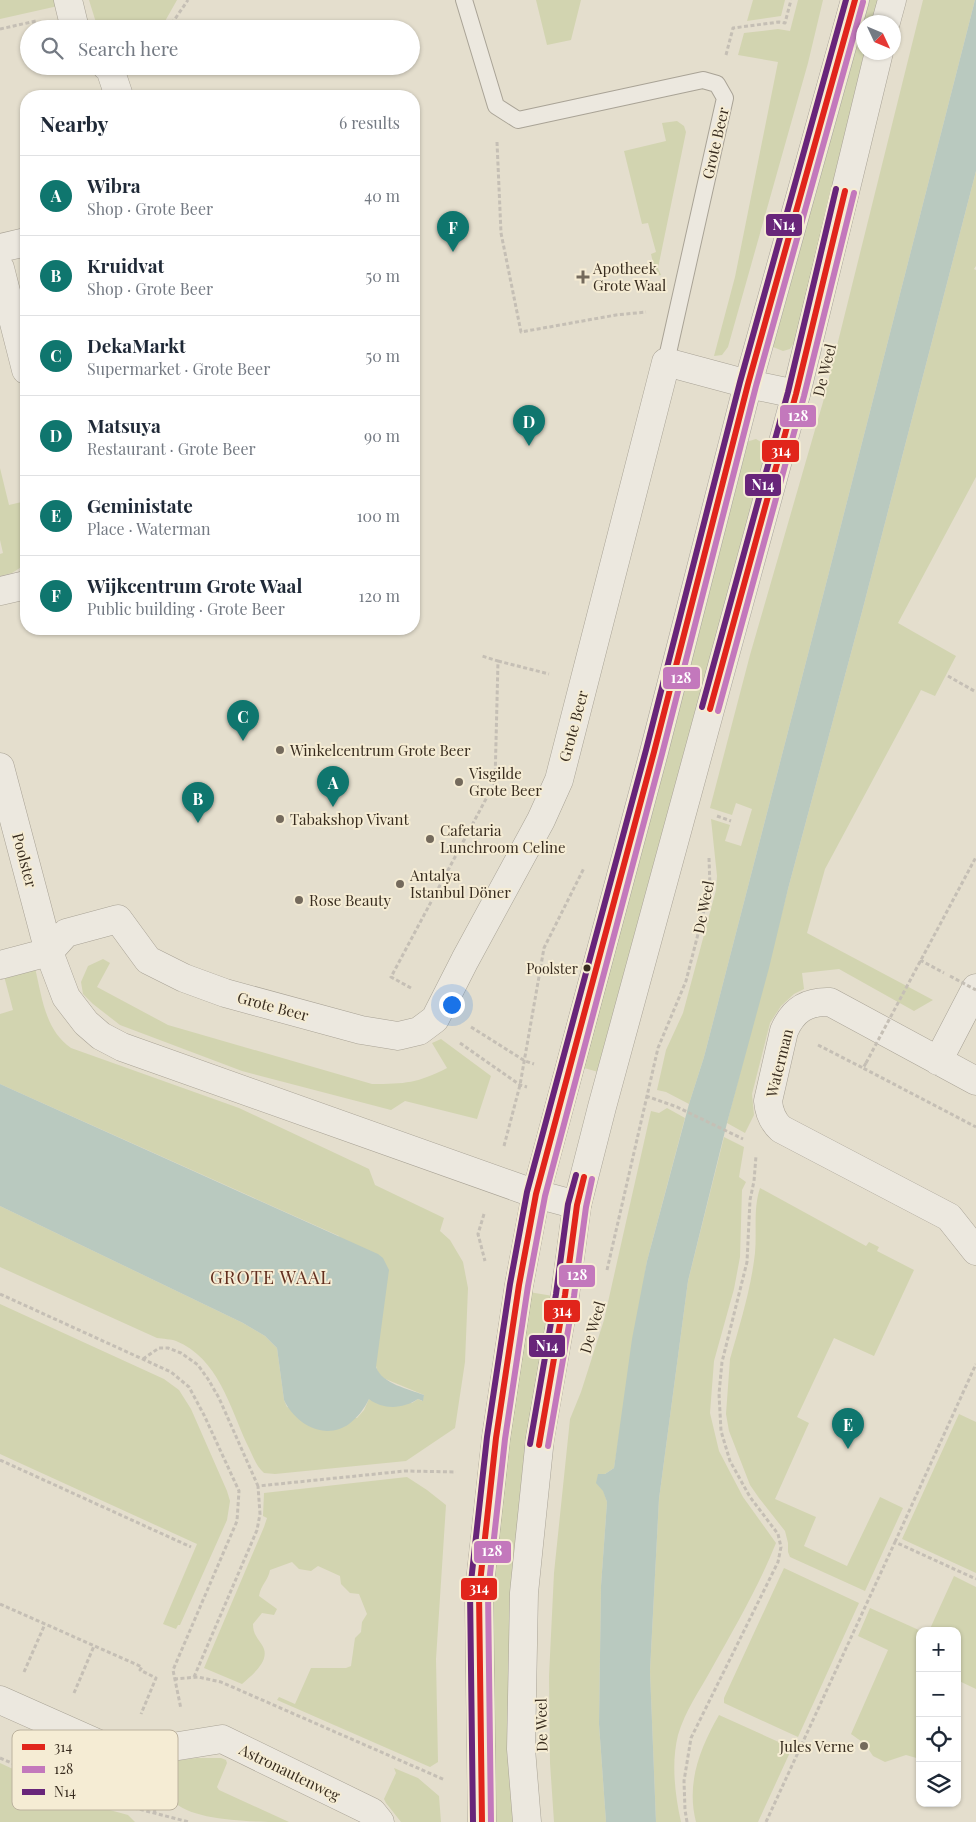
<!DOCTYPE html>
<meta charset="utf-8">
<style>
:root{--surface:#fff;--page:#f2f2f3;--text:#1f2937;--muted:#747a83;--line:#e0e1e3;--accent:#0f766e}
body{margin:0;font-family:"Playfair Display",serif;background:var(--page);color:var(--text)}
.controls{position:absolute;right:15px;bottom:15px;display:grid;overflow:hidden;border-radius:10px;box-shadow:0 1px 4px #0004}
.controls button{width:45px;height:45px;display:grid;place-items:center;padding:0;border:0;border-bottom:1px solid var(--line);background:var(--surface);color:var(--text);font:25px sans-serif}
.compass{position:absolute;left:856px;top:15px;width:45px;height:45px;border-radius:50%;background:var(--surface);box-shadow:0 1px 4px #0004;rotate:134deg}
.you{position:absolute;left:451px;top:1004px;width:18px;height:18px;margin:-12px;border:4px solid #fff;border-radius:50%;background:#1a73e8;box-shadow:0 0 0 8px #1a73e833}
.badge{display:grid;place-items:center;width:32px;height:32px;border-radius:50%;background:var(--accent);color:#fff;font-size:16px;font-weight:700}
.pin{position:absolute;translate:-50% -41px;filter:drop-shadow(0 1px 2px #0008)}
.pin::after{content:'';position:absolute;top:26px;width:18px;height:15px;background:inherit;clip-path:polygon(0 0,100% 0,50% 100%)}
.list{margin:0;padding:0;list-style:none}
h2{display:flex;justify-content:space-between;align-items:center;height:65px;margin:0;padding:0 20px;font-size:21px}
h2 small{font-size:16px;font-weight:400;color:var(--muted)}
.list li{display:grid;grid-template-columns:32px 1fr auto;gap:15px;align-items:center;box-sizing:border-box;height:80px;padding:0 20px;border-top:1px solid var(--line)}
.list b{display:block;font-size:19px;white-space:nowrap}
.list p{margin:0;font-size:16px;white-space:nowrap;color:var(--muted)}
.list em{font-size:16px;font-style:normal;color:var(--muted)}
.icon{flex:none;width:28px;height:28px;fill:none;stroke:currentColor;stroke-width:2;stroke-linecap:round;stroke-linejoin:round}
.map{position:relative;flex:none;width:976px;height:1822px;overflow:hidden}
.search{position:absolute;background:var(--surface);box-shadow:0 1px 4px #0004;left:20px;top:20px;width:400px;height:55px;display:flex;align-items:center;gap:12px;box-sizing:border-box;padding:0 18px;border-radius:28px;color:var(--muted);font-size:19px}
.panel{position:absolute;background:var(--surface);box-shadow:0 1px 4px #0004;left:20px;top:90px;width:400px;height:545px;border-radius:20px}
.map>svg:first-child{display:block}
.green{fill:#d2d4b0}
.water{fill:#b9c9bf}
.lines{fill:none;stroke-linecap:round;stroke-linejoin:round}
.service-casing{stroke:#a9a396;stroke-width:18}
.minor-casing{stroke:#a9a396;stroke-width:29}
.tertiary-casing{stroke:#a9a396;stroke-width:29}
.path{stroke:#c5bfb5;stroke-width:3;stroke-dasharray:4 2.5;stroke-linecap:butt}
.service{stroke:#ece8df;stroke-width:16}
.minor{stroke:#ece8df;stroke-width:28}
.tertiary{stroke:#ece8df;stroke-width:28}
.path-bridge{stroke:#c5bfb5;stroke-width:3;stroke-dasharray:4 2.5;stroke-linecap:butt}
.bus-1-casing{stroke:#f5ecd4;stroke-width:10}
.bus-2-casing{stroke:#f5ecd4;stroke-width:10}
.bus-3-casing{stroke:#f5ecd4;stroke-width:10}
.bus-1{stroke:#e1251b;stroke-width:6}
.bus-2{stroke:#c378bc;stroke-width:6}
.bus-3{stroke:#68257a;stroke-width:6}
.poi-dot{fill:#746a5c;stroke:#f5ecd4;stroke-width:2}
.bus-dot{fill:#382c1f;stroke:#f5ecd4;stroke-width:2}
.labels{text-anchor:middle;dominant-baseline:central;stroke-width:4;stroke-linejoin:round;paint-order:stroke}
.bus-label{font-size:14px;fill:#382c1f;stroke:#f5ecd4;text-anchor:end}
.street-label{font-size:15px;fill:#382c1f;stroke:#f5ecd4}
.poi-label{font-size:15px;fill:#382c1f;stroke:#f5ecd4;text-anchor:start}
.quarter-label{font-size:18px;letter-spacing:1px;fill:#632f1f;stroke:#f5ecd4}
.key{fill:#f5ecd4;stroke:#bcb29e;stroke-width:1}
.key-label{font-size:14px;fill:#382c1f}
.line-badge{stroke:#f5ecd4;stroke-width:2}
.badge-label{font-size:14px;text-anchor:middle;font-weight:bold;fill:#fff}
</style>
<div class="map">
<svg width="976" height="1822" viewBox="0 0 976 1822">
<rect width="100%" height="100%" fill="#e4decd"/>
<path class="green" d="M0,0h57l1,6 -58,13z
M89,0h88l-13,23 -25,6h-41z
M536,0h45l-10,40 -24,5z
M753,0h32l-4,16 -34,5z
M798,0h25l-15,63 -80,284 -6,8 -8,1 21,-79 43,-215 -40,-7 6,-22 34,-4 12,2z
M863,0h18l-5,22h-12v30l4,1 -69,282 -9,14 -7,2 -10,-4 -2,-4z
M923,0h52l-160,627 -111,430 -15,47 -23,-12 -9,-2 9,-40 17,-37 33,-123 1,-14 -6,-57 19,6 -5,16 16,5 11,-37 -16,-6 -4,12 -22,-7 40,-153 73,-253z
M677,121l7,5 2,6 -28,136 3,7 -5,1 -5,-22 5,-2 -8,-29 -6,1 -18,-73 42,-10 -4,-18z
M976,171v95l-2,3 2,1v207l-78,146 58,33 -21,40 -14,-6 -96,179 -18,64 126,67 -19,11 -75,-42 -37,4 2,16 -10,5 -13,12 -11,17 -18,71 2,21 -9,18 -18,-10 61,-234 75,-281z
M756,439l5,3 6,8 -165,623 -18,-5 162,-626z
M0,468l9,37 17,-4v63l-14,9 -12,3v-22l3,-1 -3,-13z
M103,959l7,4 -13,24 71,38 204,59c33,0 46,-1 75,-16l-15,-25 9,-4 50,37 -14,43 -72,-18 -14,9 -149,-39 -122,-46 -27,-21 -10,-10 -2,-12 7,-16z
M35,968c7,29 10,62 36,80l168,60 130,61 6,16 69,33 -4,13 10,9 13,22 5,26 -3,74 -10,66 -49,33 -131,13 -11,-1c-8,-7 -12,-19 -17,-29 -17,-37 -29,-86 -71,-103 -5,-2 -13,-2 -19,-3l-157,-71v-61l243,117 22,13 12,12 7,52 3,7 70,11 7,-8 5,-11 43,4 6,-4 4,2 2,-6 -41,-17 -5,-5 -39,-137 -339,-152v-70l13,-4 -9,-34z
M667,1108l18,10 -38,143 -33,207 -9,6h-7l9,28 -6,84 -2,138 7,98h-52l-4,-59 -1,-87 5,-103 16,-154 11,-27 23,-72 47,-209 8,2z
M724,1137l20,10 -5,30 7,5 -4,8 -2,67 -6,32 -20,72 -4,52 9,38 24,46 33,46c-17,43 -41,84 -64,125 -12,22 -27,43 -34,67 -7,28 -3,60 3,87h-25l-6,-151 9,-172 29,-218z
M760,1188l106,58 3,-4 10,5 -2,4 37,19 -40,86 -40,-18 -37,79 12,6 -34,76 41,18 -12,29 43,20 33,-69 23,11 -38,83 -75,-34 -2,-5v-9l-3,-12 -26,-33 -9,-13 -21,-54 -3,-17 4,-55c10,-35 21,-70 25,-106 2,-22 -2,-44 5,-65z
M529,1292l24,4 -36,526h-26v-241z
M0,1304l164,75 15,11 12,19 36,82 3,10 -3,19 -47,105h-2l-2,4 -13,-5 34,-80 -197,-90z
M959,1414l17,8v151l-74,-34z
M407,1477l20,13 19,15 -10,154 2,103 -8,5 -153,-67 2,-3 16,7 16,-36h35l5,-2 4,-28 6,-6 1,-10 5,-8 -8,-20 -9,-1 -9,-9 -1,-8 -22,-10 -7,5 -12,-2 -7,-7 -22,8c-2,11 -9,14 -11,26l18,13 -3,6 -12,-2 -9,11c0,10 4,13 9,21 10,15 -10,30 -20,39l-38,-16 60,-141 3,-9 -4,-2 1,-23z
M784,1568l75,35 -61,134 -74,-34v-5z
M954,1576l22,11v102l-19,-9v-49h-28z
M870,1608l51,23 -1,128 -14,-4 -21,7 -12,-6 -8,-12 -14,-10 37,-84 -30,-14z
M719,1715l73,33 -34,74h-62c-10,-39 4,-74 23,-107z
M197,1758h24l5,2 1,3 -10,24 2,3 70,32c-29,0 -100,0 -116,-22 -4,-9 -5,-28 -7,-38z
M0,1763l88,41 40,11 7,7h-135z
M394,1768l24,10 21,18 2,26h-40l-15,-19 -2,-4 12,-26z"/>
<path class="water" d="M975,0h1v171l-113,437 -75,281 -19,79 -42,155 -39,158 -29,218 -9,172 6,151h-50l-7,-98 2,-138 6,-84 -4,-11 -7,-8 2,-9h7l9,-6 18,-129 15,-78 42,-157 15,-47 111,-430z
M0,1084l378,170 5,4 6,12 -13,97c6,17 33,22 48,28l-1,6 -5,-2c-15,10 -35,11 -49,0 -5,10 -11,18 -20,25 -24,17 -54,0 -65,-24l-7,-52 -12,-12 -22,-13 -243,-117z"/>
<g class="lines">
<g class="service-casing">
<path id="service" d="M464,0l32,106 22,14 185,-40 14,4 8,14 -59,264"/>
</g>
<g class="minor-casing">
<path id="minor" d="M68,0l7,29
M106,66l4,3 9,27
M0,248l26,-6
M0,268l26,102
M0,591l26,-6
M0,767l49,185 17,45 20,26 15,13 21,11 414,147 41,11
M49,952l17,-19 52,-14 30,41 36,18 41,15 136,37 37,6 21,-5 16,-12 30,-59 76,-140 18,-40 107,-418 82,22 48,10
M0,965l49,-13
M938,1061l38,-73
M976,1081l-146,-79c-23,-1 -37,8 -46,29l-16,70c1,11 4,20 13,28l168,88 27,34
M0,1700l117,52 43,-3 62,-10 150,73 8,10"/>
</g>
<g class="tertiary-casing">
<path id="tertiary" d="M886,22l6,-22
M482,1822l-3,-230 17,-154 23,-153 17,-91 118,-442 94,-368 107,-384
M527,1822l-6,-73 3,-156 16,-155 25,-143 12,-90 25,-98 194,-713 83,-342"/>
</g>
<path class="path" d="M0,29l36,-8
M168,29l20,-29
M726,55l7,-27 46,-6 6,1 6,-23
M497,142l4,91 20,99 95,-17 30,-3
M498,661l51,13
M948,676l28,16
M717,816l14,5
M920,960l24,13
M411,988l-20,-11 104,-195 3,-121 -16,-5
M906,988l70,-131
M471,1027l54,34 9,3
M460,1043l60,42 7,2
M818,1045l45,23
M866,1063l-3,5 113,59
M646,1096l31,11 66,32
M504,1146l16,-61 24,-137 40,-80
M484,1214l-6,20 7,27
M607,1270l51,-222 28,-67 24,-94 -1,-29
M0,1294l171,78 18,15 15,28 35,76 -2,30 -64,149 8,39
M143,1359l16,-11h9l13,5 17,12 10,14 11,19 39,88
M0,1460l191,87
M895,1542l81,-178
M0,1604l142,63 -2,3 16,8 -15,36
M24,1672l21,-48
M194,1677l63,-147 3,-16 -2,-28 147,-15 51,1
M174,1679l24,-2 23,5 224,98
M74,1693l20,-47
M0,1758l88,38 101,26
M151,1784l4,29
M687,1822l-2,-12 -1,-29 7,-43 87,-176 3,-15 -3,-13 -28,-37 -20,-36 -9,-30 -2,-37 3,-32 25,-100 3,-62 4,-19 2,-25
M766,1822l129,-280 81,37"/>
<use href="#service" class="service"/>
<use href="#minor" class="minor"/>
<use href="#tertiary" class="tertiary"/>
<path class="path-bridge" d="M950,976l26,14
M866,1063l40,-75"/>
<g class="bus-1-casing">
<path id="bus-1" d="M710,709l86,-315 49,-203
M539,1445l26,-150 12,-90 7,-28
M482,1822l-3,-230 17,-154 23,-153 17,-91 118,-442 94,-368 107,-384"/>
</g>
<g class="bus-2-casing">
<path id="bus-2" d="M718,711l86,-315 50,-203
M548,1446l26,-150 12,-89 6,-28
M491,1822l-3,-230 17,-153 23,-153 17,-90 117,-442 94,-368 107,-384"/>
</g>
<g class="bus-3-casing">
<path id="bus-3" d="M702,707l86,-315 48,-203
M530,1444l26,-150 12,-90 8,-29
M473,1822l-3,-231 17,-154 23,-153 17,-92 119,-442 94,-368 106,-382"/>
</g>
<use href="#bus-1" class="bus-1"/>
<use href="#bus-2" class="bus-2"/>
<use href="#bus-3" class="bus-3"/>
</g>
<g class="poi-dot">
<path d="M580.5 269.5h5v5h5v5h-5v5h-5v-5h-5v-5h5z"/>
<circle cx="280" cy="750" r="5"/>
<circle cx="459" cy="782" r="5"/>
<circle cx="280" cy="819" r="5"/>
<circle cx="430" cy="839" r="5"/>
<circle cx="400" cy="884" r="5"/>
<circle cx="299" cy="900" r="5"/>
<circle cx="864" cy="1746" r="5"/>
</g>
<circle class="bus-dot" cx="587" cy="968" r="4.5"/>
<g class="labels">
<g class="bus-label">
<text x="578" y="968">Poolster</text>
</g>
<g class="street-label">
<text transform="translate(715 143) rotate(-77)">Grote Beer</text>
<text transform="translate(824 370) rotate(-76)">De Weel</text>
<text transform="translate(573 726) rotate(-75)">Grote Beer</text>
<text transform="translate(25 860) rotate(75)">Poolster</text>
<text transform="translate(703 907) rotate(-79)">De Weel</text>
<text transform="translate(273 1006) rotate(15)">Grote Beer</text>
<text transform="translate(779 1063) rotate(-76)">Waterman</text>
<text transform="translate(592 1327) rotate(-73)">De Weel</text>
<text transform="translate(541 1725) rotate(-91)">De Weel</text>
<text transform="translate(290 1772) rotate(26)">Astronautenweg</text>
</g>
<g class="poi-label">
<text x="593" y="268">Apotheek<tspan x="593" dy="17">Grote Waal</tspan></text>
<text x="290" y="750">Winkelcentrum Grote Beer</text>
<text x="469" y="773">Visgilde<tspan x="469" dy="17">Grote Beer</tspan></text>
<text x="290" y="819">Tabakshop Vivant</text>
<text x="440" y="830">Cafetaria<tspan x="440" dy="17">Lunchroom Celine</tspan></text>
<text x="410" y="875">Antalya<tspan x="410" dy="17">Istanbul Döner</tspan></text>
<text x="309" y="900">Rose Beauty</text>
<text x="854" y="1746" text-anchor="end">Jules Verne</text>
</g>
<g class="quarter-label">
<text x="271" y="1277">GROTE WAAL</text>
</g>
</g>
<rect x="12" y="1730" width="166" height="80" rx="8" class="key"/>
<rect x="22" y="1744" width="23" height="6" fill="#e1251b"/>
<rect x="22" y="1766" width="23" height="7" fill="#c378bc"/>
<rect x="22" y="1789" width="23" height="6" fill="#68257a"/>
<g class="key-label">
<text x="54" y="1752">314</text>
<text x="54" y="1774">128</text>
<text x="54" y="1797">N14</text>
</g>
<g class="line-badge">
<rect x="765" y="213" width="38" height="24" rx="5" fill="#68257a"/>
<rect x="779" y="404" width="38" height="24" rx="5" fill="#c378bc"/>
<rect x="761" y="439" width="39" height="24" rx="5" fill="#e1251b"/>
<rect x="744" y="473" width="38" height="24" rx="5" fill="#68257a"/>
<rect x="662" y="666" width="39" height="24" rx="5" fill="#c378bc"/>
<rect x="558" y="1264" width="38" height="24" rx="5" fill="#c378bc"/>
<rect x="543" y="1299" width="38" height="24" rx="5" fill="#e1251b"/>
<rect x="528" y="1334" width="38" height="24" rx="5" fill="#68257a"/>
<rect x="473" y="1540" width="39" height="24" rx="5" fill="#c378bc"/>
<rect x="460" y="1577" width="38" height="24" rx="5" fill="#e1251b"/>
</g>
<g class="badge-label">
<text x="784" y="230">N14</text>
<text x="798" y="421">128</text>
<text x="781" y="456">314</text>
<text x="763" y="490">N14</text>
<text x="681" y="683">128</text>
<text x="577" y="1280">128</text>
<text x="562" y="1316">314</text>
<text x="547" y="1351">N14</text>
<text x="492" y="1556">128</text>
<text x="479" y="1593">314</text>
</g>
</svg>
<div class="controls">
<button>+</button>
<button>−</button>
<button><svg class="icon" aria-label="locate" viewBox="0 0 24 24"><circle cx="12" cy="12" r="6"/><path d="M12 2v4M12 18v4M2 12h4M18 12h4"/></svg></button>
<button><svg class="icon" aria-label="layers" viewBox="0 0 24 24"><path d="M12 4l9 5-9 5-9-5zM3 14l9 5 9-5"/></svg></button>
</div>
<svg class="compass" viewBox="-18 -18 36 36"><path d="M0-13l5 13h-10z" fill="#e53935"/><path d="M0 13l5-13h-10z" fill="#747a83"/></svg>
<div class="you"></div>
<div class="pin badge" style="left:333px;top:807px">A</div>
<div class="pin badge" style="left:198px;top:823px">B</div>
<div class="pin badge" style="left:243px;top:741px">C</div>
<div class="pin badge" style="left:529px;top:446px">D</div>
<div class="pin badge" style="left:848px;top:1449px">E</div>
<div class="pin badge" style="left:453px;top:252px">F</div>
<div class="search"><svg class="icon" aria-label="search" viewBox="0 0 24 24"><circle cx="10" cy="10" r="6"/><path d="M15 15l6 6"/></svg>Search here</div>
<section class="panel">
<h2>Nearby<small>6 results</small></h2>
<ul class="list">
<li><span class="badge">A</span><div><b>Wibra</b><p>Shop · Grote Beer</p></div><em>40 m</em></li>
<li><span class="badge">B</span><div><b>Kruidvat</b><p>Shop · Grote Beer</p></div><em>50 m</em></li>
<li><span class="badge">C</span><div><b>DekaMarkt</b><p>Supermarket · Grote Beer</p></div><em>50 m</em></li>
<li><span class="badge">D</span><div><b>Matsuya</b><p>Restaurant · Grote Beer</p></div><em>90 m</em></li>
<li><span class="badge">E</span><div><b>Geministate</b><p>Place · Waterman</p></div><em>100 m</em></li>
<li><span class="badge">F</span><div><b>Wijkcentrum Grote Waal</b><p>Public building · Grote Beer</p></div><em>120 m</em></li>
</ul>
</section>
</div>
